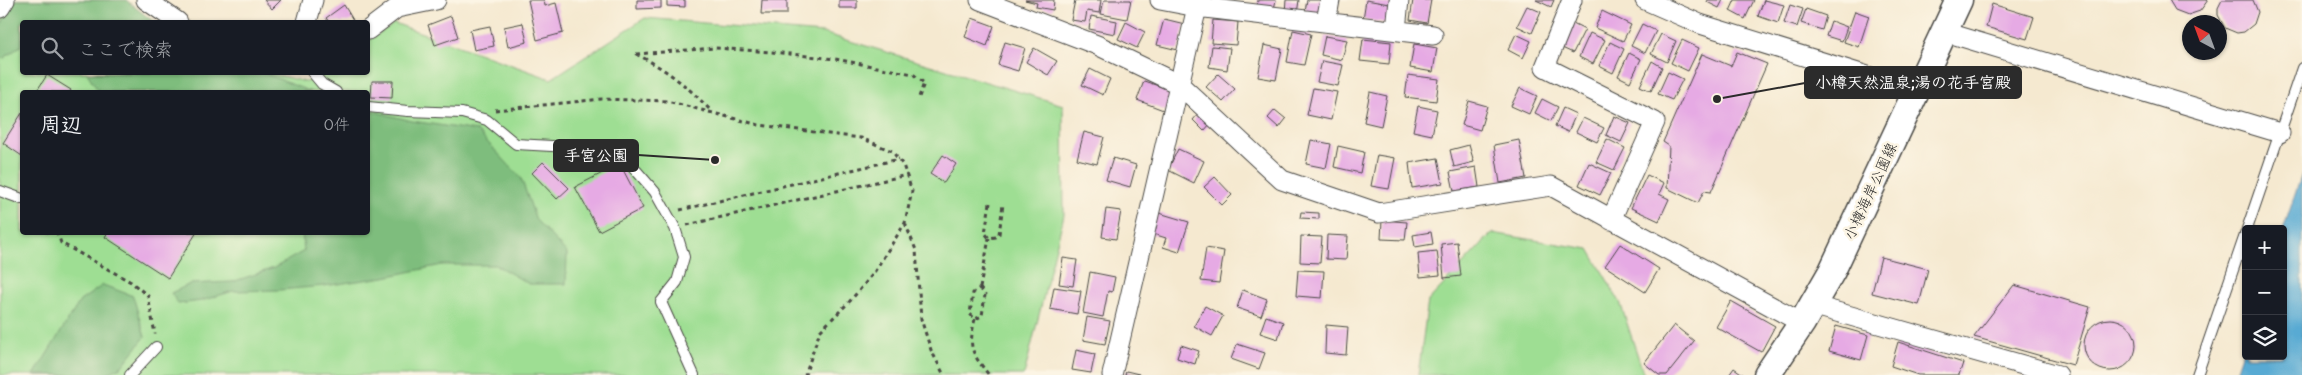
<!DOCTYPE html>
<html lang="ja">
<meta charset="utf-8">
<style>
:root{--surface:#171b24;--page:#20242c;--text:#f1f3f6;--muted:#9ea1a6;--line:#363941}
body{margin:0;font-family:Delius,"Klee One",sans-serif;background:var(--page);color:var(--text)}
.controls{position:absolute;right:15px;bottom:15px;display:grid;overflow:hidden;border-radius:5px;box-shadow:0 1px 4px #0004}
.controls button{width:45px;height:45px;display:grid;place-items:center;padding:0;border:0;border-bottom:1px solid var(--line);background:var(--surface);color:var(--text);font:25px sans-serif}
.compass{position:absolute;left:2182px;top:15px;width:45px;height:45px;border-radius:50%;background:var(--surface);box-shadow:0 1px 4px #0004;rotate:319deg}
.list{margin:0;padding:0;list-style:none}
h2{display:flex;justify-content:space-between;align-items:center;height:65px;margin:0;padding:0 20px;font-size:21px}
h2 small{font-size:16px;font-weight:400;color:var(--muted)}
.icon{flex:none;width:28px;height:28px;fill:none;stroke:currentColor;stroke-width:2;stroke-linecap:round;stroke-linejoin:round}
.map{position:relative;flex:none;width:2302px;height:375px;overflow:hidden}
.search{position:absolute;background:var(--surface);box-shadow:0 1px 4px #0004;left:20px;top:20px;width:350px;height:55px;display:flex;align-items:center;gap:12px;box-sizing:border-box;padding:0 18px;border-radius:5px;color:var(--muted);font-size:19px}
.panel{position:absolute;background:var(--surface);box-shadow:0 1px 4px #0004;left:20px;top:90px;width:350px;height:145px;border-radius:5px}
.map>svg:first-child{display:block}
.green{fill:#9ede93;stroke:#64845f;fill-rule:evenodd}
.forest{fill:#7ebd7d;stroke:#547454}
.water{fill:#58aad3;stroke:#426a7f}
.building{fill:#e6aae4}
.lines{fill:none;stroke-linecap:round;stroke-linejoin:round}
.lane-casing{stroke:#494844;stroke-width:12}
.street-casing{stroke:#494844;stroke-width:21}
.secondary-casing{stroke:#494844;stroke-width:29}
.path{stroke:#494844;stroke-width:3;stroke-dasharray:4 4;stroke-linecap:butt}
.lane{stroke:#fff;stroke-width:10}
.street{stroke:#fff;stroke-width:19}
.secondary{stroke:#fff;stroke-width:26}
.labels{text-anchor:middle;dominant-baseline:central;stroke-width:5;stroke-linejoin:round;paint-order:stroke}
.street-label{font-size:15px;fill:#2b2b2b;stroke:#fcf5e5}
.leader{fill:none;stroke:#2b2b2b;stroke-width:2}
.callout-dot{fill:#2b2b2b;stroke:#fcf5e5;stroke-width:2}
.callout{fill:#2b2b2b;stroke:#2b2b2b;stroke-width:2}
.callout-label{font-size:16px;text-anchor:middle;font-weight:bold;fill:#fff}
</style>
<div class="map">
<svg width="2302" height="375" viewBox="0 0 2302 375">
<rect width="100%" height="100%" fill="#fcf5e5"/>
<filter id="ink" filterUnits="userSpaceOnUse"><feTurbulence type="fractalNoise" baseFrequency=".02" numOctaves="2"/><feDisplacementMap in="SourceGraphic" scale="10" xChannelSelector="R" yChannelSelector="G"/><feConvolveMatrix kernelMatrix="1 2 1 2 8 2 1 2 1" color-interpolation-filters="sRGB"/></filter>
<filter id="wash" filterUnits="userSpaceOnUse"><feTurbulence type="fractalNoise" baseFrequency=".0096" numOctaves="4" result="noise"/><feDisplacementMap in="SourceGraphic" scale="20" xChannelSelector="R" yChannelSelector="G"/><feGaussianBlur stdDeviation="1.12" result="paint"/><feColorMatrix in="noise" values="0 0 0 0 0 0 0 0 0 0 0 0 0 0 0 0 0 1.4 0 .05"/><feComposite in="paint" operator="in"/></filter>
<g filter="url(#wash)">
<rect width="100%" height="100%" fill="#f5e9d0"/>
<path class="green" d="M0,0h111l45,22h-134v50h243l41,10 15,-9 47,-1v-31l26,-18 157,56 94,-61 178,15 240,72 1,110 -40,160h-1024zM22,92h346v140h-346z
M1492,233l97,16 31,53 24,73h-226l10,-74z"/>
<path class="forest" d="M16,0h110l28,22h-132v23l-18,13 -4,-1v-31z
M87,73h177l47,19h-212z
M368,110l44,11 65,10 44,47 15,42 31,33 -1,31h-37l-33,-19h-54l-58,12 -60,9 -45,4 -46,1 -32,10 -23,3 -7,-11 19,-9 42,-2 42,-14 30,-17 -2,-18 66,-1z
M103,285l30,11 12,41 -23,29 -16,9h-72l46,-74z"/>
<path class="water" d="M2302,174v201h-67l11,-33v14h37v-126z"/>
<g id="blocks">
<path class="building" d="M264,0h17l-9,9z
M528,0h16l1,6 11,-3 7,30 -26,7z
M637,0h24v8l-24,1z
M667,0h18v7l-18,-1z
M762,0h25v14h-26z
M839,0h18v8h-18z
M1025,0h29l-1,10 -17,-3 1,-4z
M1075,0h26l-2,13 -12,-2 -2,11 -14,-2z
M1104,0h27l-4,19 -26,-5z
M1258,0h18l-2,9 -17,-3z
M1286,0h13l-2,14 -12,-2z
M1307,0h19l-3,14 -18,-3z
M1366,0l29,5 -3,19 -29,-5z
M1413,0h18l-4,23 -17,-3z
M1536,0h18l-3,7z
M1708,0h15l-4,8 -12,-6z
M1735,0h19l-9,19 -15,-8z
M1764,0l20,5 -6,18 -20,-7z
M2169,0h39l-8,11 -12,4 -13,-5z
M2222,0h31l5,12 -4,12 -10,8 -7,1 -12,-5 -7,-13v-7z
M1992,4l42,13 -7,22 -41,-12z
M344,5l9,15 -4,2h-20l-3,-4z
M1790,5l13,4 -6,18 -13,-4z
M1527,6l14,6 -9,21 -15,-7z
M1806,9l20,7 -4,14 -21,-7z
M1602,11l29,14 -8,16 -28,-13z
M1855,11l14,5 -10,31 -15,-5z
M451,16l7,21 -23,8 -7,-20z
M1091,16l26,5 -2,13 -26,-5z
M972,18l22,8 -7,20 -22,-9z
M1164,19l21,5 -7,26 -21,-5z
M1213,20l25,2 -2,23 -25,-2z
M1831,21l16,6 -5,14 -16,-5z
M1126,22l19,10 -8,16 -19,-9z
M523,23l4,19 -19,5 -4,-20z
M1573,23l12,6 -12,24 -11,-5z
M1642,24l14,7 -11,22 -14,-7z
M490,26l4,20 -20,4 -4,-20z
M1293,30l18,4 -7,31 -17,-3z
M1590,33l15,7 -12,24 -14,-7z
M1516,34l15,7 -8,17 -15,-8z
M1661,34l15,7 -9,21 -16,-8z
M1325,36l22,4 -5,20 -21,-5z
M1363,39l28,3 -2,22 -29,-3z
M1682,40l17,8 -11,23 -17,-8z
M1005,42l20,6 -7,23 -20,-6z
M1610,42l14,7 -11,24 -14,-7z
M1414,44l23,4 -4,24 -23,-4z
M1264,45l18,4 -6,31 -18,-3z
M1212,46l18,2 -3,22 -18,-3z
M1034,48l23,13 -9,14 -22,-13z
M1737,52l30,12 -56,128 -7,-1 -6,12 -31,-15 2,-42 -6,-4 39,-88 29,12z
M1629,53l12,6 -11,23 -12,-6z
M1322,61l21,4 -5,21 -21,-4z
M1652,61l10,6 -11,24 -11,-5z
M1090,69l20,10 -7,16 -21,-10z
M1668,72l15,7 -11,21 -14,-6z
M1218,74l17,15 -12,13 -17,-15z
M47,75l24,15 -1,2h-34z
M1408,75l31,4 -3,22 -31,-4z
M372,81h21l-1,17 -21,-1z
M1144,81l29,10 -7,20 -29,-11z
M1313,88l24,4 -6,28 -24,-5z
M1520,88l17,8 -8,18 -18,-8z
M1370,92l17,4 -6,30 -17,-4z
M1542,99l16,8 -7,14 -16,-8z
M1469,101l18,5 -7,24 -18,-5z
M1418,106l19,4 -5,25 -19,-4z
M1563,108l13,6 -8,18 -13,-6z
M1275,110l11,9 -7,9 -11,-10z
M22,113v43l-19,-13z
M1199,113l12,10 -7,8 -11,-11z
M1614,116l16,7 -9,19 -15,-7z
M1583,118l21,10 -7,14 -21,-10z
M1084,132l20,5 -7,27 -20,-5z
M1607,139l18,9 -11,22 -18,-8z
M1311,140l20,4 -5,24 -20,-4z
M1519,140l7,38 -26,5 -6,-38z
M1469,145l5,17 -20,5 -4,-17z
M1338,146l26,6 -4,21 -26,-6z
M1178,149l26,12 -10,22 -26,-13z
M943,155l13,9 -12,19 -14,-9z
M1377,155l18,3 -6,31 -18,-3z
M1113,158l23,7 -6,22 -24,-7z
M1438,158l5,25 -31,5 -3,-25z
M543,162l26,26 -12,11 -25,-26z
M1589,163l22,10 -11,22 -21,-10z
M620,164l23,44 -44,23 -24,-44z
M1476,167l3,20 -25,4 -4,-19z
M1647,175l17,8 -5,11 10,5 -10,22 -28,-13z
M1215,177l17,18 -10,10 -18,-18z
M1106,209l15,2 -5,28 -14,-2z
M1156,212l33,10 -10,30 -16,-5 3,-9 -16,-5z
M1301,212l18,1v6l-19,-1z
M1382,220l25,2 -2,18 -24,-1z
M108,232h89l-29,46 -63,-41z
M1431,232l2,12 -18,3 -2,-12z
M1327,235l21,1 -2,24 -20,-1z
M1301,236l21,1 -2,26 -20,-1z
M1457,242l4,34 -17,2 -3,-34z
M1620,244l39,25 -14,23 -40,-26z
M1206,248l18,3 -5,32 -18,-2z
M1437,251l3,24 -20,2 -2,-24z
M1881,257l47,12 -9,36 -47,-12z
M1063,258l14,2 -4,26 -14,-2z
M1298,270l26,1 -2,27 -26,-2z
M1090,272l25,5 -3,15 -4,-1 -5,26 -20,-4z
M2014,285l76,22 -17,58 -99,-28z
M1054,287l27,4 -4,23 -27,-5z
M1243,290l24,9 -6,17 -24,-8z
M1731,301l44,25 -14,26 -45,-25z
M1205,306l18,10 -11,20 -18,-10z
M1266,316l17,6 -5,17 -18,-6z
M1087,317l23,4 -5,23 -22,-4z
M2084 345a26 26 0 1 1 52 0a26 26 0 1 1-52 0Z
M1326,325l22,2 -2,28 -21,-2z
M1674,325l20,16 -27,34h-8l-15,-12z
M1836,326l32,9 -7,25 -32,-9z
M1898,342l65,21 -4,12h-41l-27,-9z
M1237,344l28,9 -6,16 -28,-10z
M1181,345l18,6 -4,13 -18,-6z
M1076,350l19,4 -4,19 -19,-3z
M1734,368l10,7h-15z
M1126,371l13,3v1h-14z"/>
</g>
</g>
<g filter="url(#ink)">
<use href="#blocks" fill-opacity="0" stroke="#494844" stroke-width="1"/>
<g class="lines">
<g class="lane-casing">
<path id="lane" d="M312,72l10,12 14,8
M368,107l40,4 54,2 25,7 29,24 89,5 22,11 28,32 20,36 9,29 -7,25 -16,20 33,73
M0,191l22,8
M2247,229l55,-161
M130,375l26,-28
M2197,375l49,-143"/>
</g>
<g class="street-casing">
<path id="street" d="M146,0l32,22
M980,0l117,45 83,40 102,95 97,33 172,-27 251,137
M1160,0l37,7 236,28
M1572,0l-27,67 110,55 -44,98
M1645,0l55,24 216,67
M0,8l5,-8
M307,22l6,-22
M1326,22l4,-22
M368,30l29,-22 39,-8
M1396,30l3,-30
M1945,32l335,101
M1812,305l246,70
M1112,375l85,-368"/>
</g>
<g class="secondary-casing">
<path id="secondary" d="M1767,375l35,-52 30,-52 127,-271"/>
</g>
<path class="path" d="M636,54l79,-6 57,4 63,7 78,15 11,9 -5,14
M636,54c30,15 53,33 76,58
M495,110l107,-11 65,2 92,24 102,13 31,13 11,14 9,26 -7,32 -32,51 -23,27 -30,30 -15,44
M990,203l-5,30 4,5 7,-1 3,-3 4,-30
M680,210l219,-51
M905,223l11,27 5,69 10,31 13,25
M687,225l220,-50
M57,232l4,11 70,39 17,14 7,38
M980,288l5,7 -3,21 -7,3 -5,-5 3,-21z
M980,288l9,-50
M975,319c-7,29 -4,33 14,56"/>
<use href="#lane" class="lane"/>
<use href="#street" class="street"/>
<use href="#secondary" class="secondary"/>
</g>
</g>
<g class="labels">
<g class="street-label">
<text transform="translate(1870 191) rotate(-65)">小樽海岸公園線</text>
</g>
</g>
<path class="leader" d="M1717 99L1805 83M715 160L638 155"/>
<g class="callout-dot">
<circle cx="1717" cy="99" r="5"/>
<circle cx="715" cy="160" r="5"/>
</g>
<g class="callout">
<rect x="1805" y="67" width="216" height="31" rx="5"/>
<rect x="554" y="140" width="84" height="31" rx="5"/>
</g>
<g class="callout-label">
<text x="1913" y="88">小樽天然温泉;湯の花手宮殿</text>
<text x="596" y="161">手宮公園</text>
</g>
</svg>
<div class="controls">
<button>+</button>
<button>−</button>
<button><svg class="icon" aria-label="layers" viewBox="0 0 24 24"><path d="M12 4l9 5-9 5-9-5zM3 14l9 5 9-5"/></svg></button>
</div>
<svg class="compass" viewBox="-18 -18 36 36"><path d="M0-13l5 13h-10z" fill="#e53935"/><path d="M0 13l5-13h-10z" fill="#9ea1a6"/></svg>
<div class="search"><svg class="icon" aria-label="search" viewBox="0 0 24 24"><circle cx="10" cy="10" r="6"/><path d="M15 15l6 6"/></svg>ここで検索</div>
<section class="panel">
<h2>周辺<small>0件</small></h2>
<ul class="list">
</ul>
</section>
</div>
